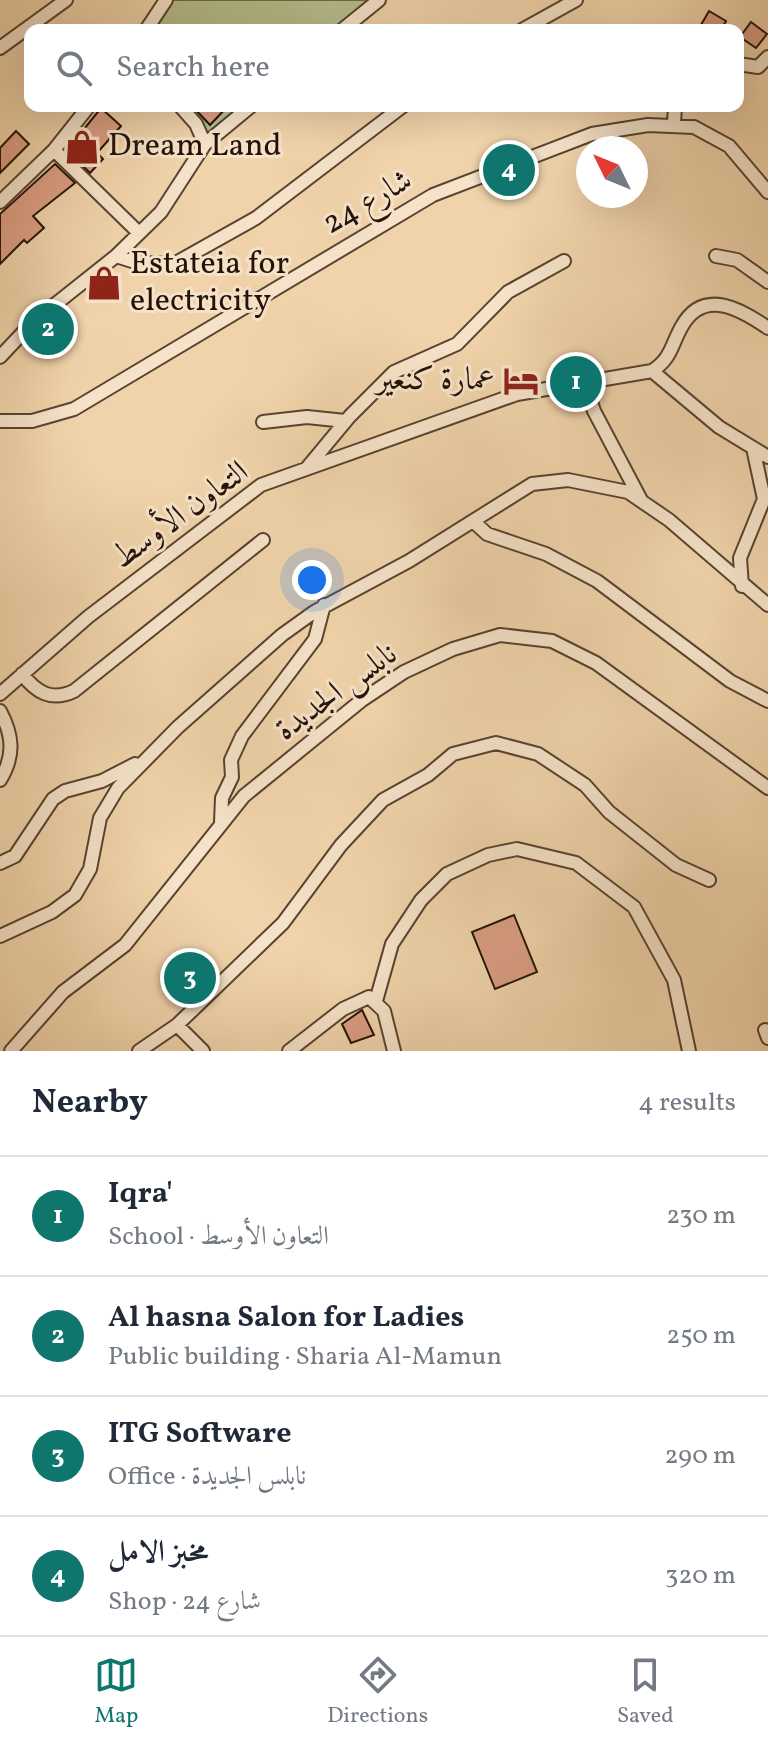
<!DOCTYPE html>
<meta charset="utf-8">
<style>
:root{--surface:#fff;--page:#f2f2f3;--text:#1f2937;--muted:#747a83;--line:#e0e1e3;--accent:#0f766e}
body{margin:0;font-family:Vollkorn,Amiri,serif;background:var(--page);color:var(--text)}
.compass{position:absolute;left:576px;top:136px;width:72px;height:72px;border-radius:50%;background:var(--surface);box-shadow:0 8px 32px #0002;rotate:313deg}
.you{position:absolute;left:312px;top:580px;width:28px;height:28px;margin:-20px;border:6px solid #fff;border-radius:50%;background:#1a73e8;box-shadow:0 0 0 12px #1a73e833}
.badge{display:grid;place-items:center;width:52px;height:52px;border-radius:50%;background:var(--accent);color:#fff;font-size:26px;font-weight:700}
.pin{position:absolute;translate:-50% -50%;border:4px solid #fff;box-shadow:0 2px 8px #0006}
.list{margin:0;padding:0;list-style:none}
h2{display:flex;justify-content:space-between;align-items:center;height:104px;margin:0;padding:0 32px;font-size:34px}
h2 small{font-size:26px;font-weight:400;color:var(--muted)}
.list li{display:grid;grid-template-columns:52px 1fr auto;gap:24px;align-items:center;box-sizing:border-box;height:120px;padding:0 32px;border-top:2px solid var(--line)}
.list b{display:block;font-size:30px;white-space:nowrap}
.list p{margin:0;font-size:26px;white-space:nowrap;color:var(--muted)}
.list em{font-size:26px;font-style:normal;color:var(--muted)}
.icon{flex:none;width:44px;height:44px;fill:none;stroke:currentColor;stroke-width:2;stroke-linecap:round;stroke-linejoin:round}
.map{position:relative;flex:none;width:768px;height:1051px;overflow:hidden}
.search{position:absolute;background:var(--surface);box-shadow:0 8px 32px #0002;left:24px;right:24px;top:24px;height:88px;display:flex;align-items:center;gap:20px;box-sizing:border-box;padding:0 28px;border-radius:16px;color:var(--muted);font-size:30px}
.sheet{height:584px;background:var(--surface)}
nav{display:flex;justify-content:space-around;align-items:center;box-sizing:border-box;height:112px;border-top:2px solid var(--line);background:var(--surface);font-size:22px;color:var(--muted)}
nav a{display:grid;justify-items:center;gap:4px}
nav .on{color:var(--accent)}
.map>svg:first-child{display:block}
.green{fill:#b5be8c;stroke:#6d684a;stroke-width:2}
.building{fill:#db9e83;stroke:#251308;stroke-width:2}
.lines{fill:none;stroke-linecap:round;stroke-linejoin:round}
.minor-casing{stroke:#584330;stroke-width:16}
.minor{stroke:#f5e2c8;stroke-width:12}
.labels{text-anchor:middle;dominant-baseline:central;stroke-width:6;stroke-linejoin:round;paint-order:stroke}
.poi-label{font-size:32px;fill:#251308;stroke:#f5e2c8;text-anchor:start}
.street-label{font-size:32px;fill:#251308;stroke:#f5e2c8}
</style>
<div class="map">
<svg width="768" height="1051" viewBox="0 0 768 1051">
<rect width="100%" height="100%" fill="#f0d3aa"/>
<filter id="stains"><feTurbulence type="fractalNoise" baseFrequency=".0025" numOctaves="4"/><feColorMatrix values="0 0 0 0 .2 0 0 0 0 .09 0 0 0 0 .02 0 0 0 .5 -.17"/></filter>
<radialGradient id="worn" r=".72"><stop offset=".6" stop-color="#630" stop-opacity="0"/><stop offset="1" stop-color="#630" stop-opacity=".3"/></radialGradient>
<path class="green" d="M169,0h200l-35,30h-184z
M184,106h60l-39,31z"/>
<path class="building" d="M709,11l17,10 -5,9h-23z
M751,22l16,12 -11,14 -16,-11z
M192,106h36l-18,19z
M101,108l20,18 -24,27 6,6 -13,14 -23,-23z
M16,131l13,13 -29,29v-25z
M55,164l20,19 -42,33 11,12 -17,15 -3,-3 -24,24v-50z
M514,915l23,57 -42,17 -23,-57z
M362,1010l12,25 -23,8 -9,-19z"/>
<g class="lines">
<g class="minor-casing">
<path id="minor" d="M146,30l20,-30
M342,30l37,-30
M522,30l54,-30
M0,48l66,-48
M738,64l20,3 10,-10
M180,106l16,18 9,20
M674,124l1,-18
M54,150l85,83
M0,202l54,-52 35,-44
M116,256l22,7 36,1 82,-46 147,-112
M716,256l21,4 31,22
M0,357l33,-35 83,-66 45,-44 44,-68 46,-38
M652,371l67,56 49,30
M584,381l10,30 47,89
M0,421h32l42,-12 359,-214 159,-61 56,-9 46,2 35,19 39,46
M263,422l44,-5 38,4
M306,469l44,-53 44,-44 63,-28 51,-52 56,-31
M473,521l14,13 59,20 51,27 133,100 38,20
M742,586l-2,-28 24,-59 -11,-51
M22,674c14,18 29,28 52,17l189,-151
M0,694l88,-77 173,-132 256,-91 135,-23c20,-13 19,-26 30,-45 22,-39 60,-16 86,2
M0,711c13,24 15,45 0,69
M221,822l1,-24 10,-21 -1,-17 11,-24 73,-97 9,-34
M0,863l15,-7 38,-57 12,-8 37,-10 33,-17
M0,936l52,-24 23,-17 15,-26 10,-51 18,-30 60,-61 104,-92 32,-23 95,-51 123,-77 36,-4 60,12 41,28 99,85
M376,1001l16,-57 29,-44 26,-26 41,-19 29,-6 59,14 58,44 40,73 15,71
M177,1025l26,26
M765,1030l3,8
M11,1051l52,-59 62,-47 119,-149 118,-96 42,-28 49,-23 47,-14 52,6 44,22 172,125
M139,1051l38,-26 106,-102 58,-78 42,-45 45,-25 25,-21 43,-11 42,11 47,31 24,27 67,53 33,15
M289,1051l54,-42 26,-12 15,14 10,40"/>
</g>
<use href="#minor" class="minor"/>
</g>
<defs>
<g id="shop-bare" transform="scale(2.76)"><path d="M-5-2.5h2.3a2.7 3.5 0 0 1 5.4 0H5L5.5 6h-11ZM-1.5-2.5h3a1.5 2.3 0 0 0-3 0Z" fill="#8f2418" stroke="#f5e2c8" stroke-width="2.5" paint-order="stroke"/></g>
<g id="hotel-bare" transform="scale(2.76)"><path d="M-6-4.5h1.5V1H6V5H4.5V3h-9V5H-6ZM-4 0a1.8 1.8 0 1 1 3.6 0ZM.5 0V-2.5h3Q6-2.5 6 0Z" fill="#8f2418" stroke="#f5e2c8" stroke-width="2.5" paint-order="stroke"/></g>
</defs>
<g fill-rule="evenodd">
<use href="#shop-bare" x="82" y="147"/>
<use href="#shop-bare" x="104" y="283"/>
<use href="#hotel-bare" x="521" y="381"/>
</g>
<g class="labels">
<g class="poi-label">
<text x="108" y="147">Dream Land</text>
<text x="130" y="265">Estateia for<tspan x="130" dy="37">electricity</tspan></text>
<text x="495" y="381" text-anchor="end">عمارة كنعير</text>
</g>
<g class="street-label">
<text transform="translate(368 203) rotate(-30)">شارع 24</text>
<text transform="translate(181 516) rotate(-36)">التعاون الأوسط</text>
<text transform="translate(337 693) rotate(-36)">نابلس الجديدة</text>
</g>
</g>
<rect width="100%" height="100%" filter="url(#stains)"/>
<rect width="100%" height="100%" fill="url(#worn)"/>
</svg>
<svg class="compass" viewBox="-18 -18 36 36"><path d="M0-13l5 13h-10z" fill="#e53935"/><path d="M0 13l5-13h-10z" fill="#747a83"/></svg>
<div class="you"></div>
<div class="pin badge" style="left:576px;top:382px">1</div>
<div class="pin badge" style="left:48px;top:329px">2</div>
<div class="pin badge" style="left:190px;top:978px">3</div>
<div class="pin badge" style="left:509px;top:170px">4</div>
<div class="search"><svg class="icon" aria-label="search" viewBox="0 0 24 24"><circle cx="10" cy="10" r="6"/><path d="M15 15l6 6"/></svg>Search here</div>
</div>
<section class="sheet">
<h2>Nearby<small>4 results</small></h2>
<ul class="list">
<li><span class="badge">1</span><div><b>Iqra'</b><p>School · التعاون الأوسط</p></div><em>230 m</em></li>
<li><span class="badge">2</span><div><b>Al hasna Salon for Ladies</b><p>Public building · Sharia Al-Mamun</p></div><em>250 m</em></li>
<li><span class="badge">3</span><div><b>ITG Software</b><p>Office · نابلس الجديدة</p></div><em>290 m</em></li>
<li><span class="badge">4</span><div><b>مخبز الامل</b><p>Shop · شارع 24</p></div><em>320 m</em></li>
</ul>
</section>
<nav>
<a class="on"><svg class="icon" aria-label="map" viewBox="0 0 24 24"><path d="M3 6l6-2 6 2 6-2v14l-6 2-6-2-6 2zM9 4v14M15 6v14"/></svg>Map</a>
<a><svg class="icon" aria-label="directions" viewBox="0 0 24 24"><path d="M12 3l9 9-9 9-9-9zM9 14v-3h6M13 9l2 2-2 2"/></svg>Directions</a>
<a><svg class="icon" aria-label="saved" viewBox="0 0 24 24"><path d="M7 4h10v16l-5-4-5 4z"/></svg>Saved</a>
</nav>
